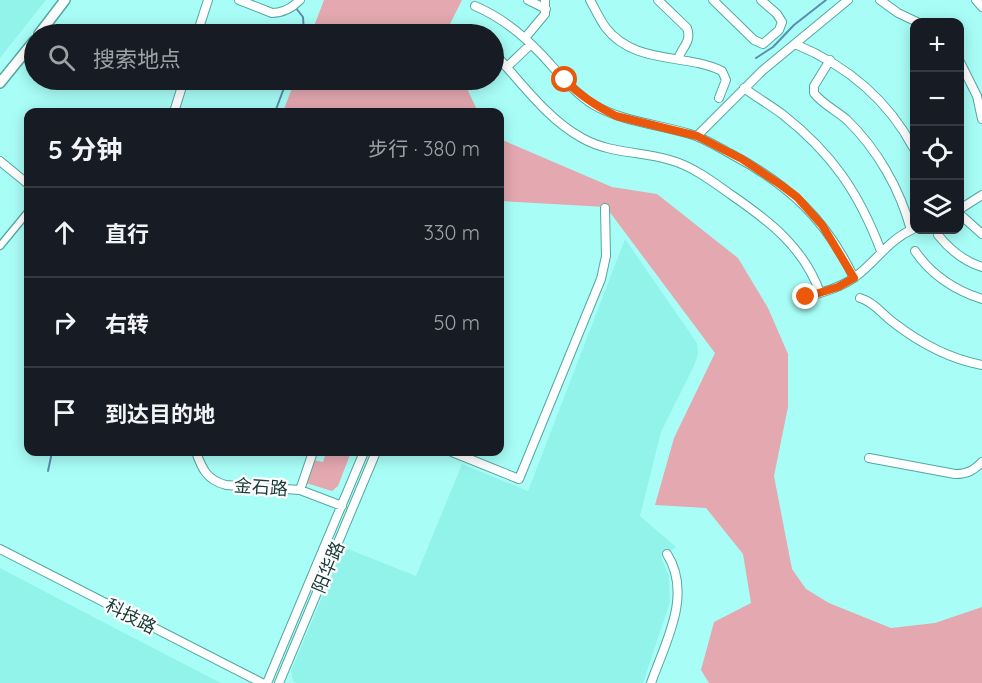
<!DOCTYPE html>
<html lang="zh">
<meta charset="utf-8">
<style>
:root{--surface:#171b24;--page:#242831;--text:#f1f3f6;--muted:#9ea1a6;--line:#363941}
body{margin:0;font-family:Quicksand,"Noto Sans SC",sans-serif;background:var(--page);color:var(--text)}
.controls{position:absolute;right:18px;top:18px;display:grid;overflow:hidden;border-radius:12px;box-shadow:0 3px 15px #0003}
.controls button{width:54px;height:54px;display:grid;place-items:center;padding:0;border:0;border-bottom:2px solid var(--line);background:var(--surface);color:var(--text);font:30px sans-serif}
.stop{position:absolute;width:18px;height:18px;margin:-14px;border:4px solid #ea580c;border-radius:50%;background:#fff}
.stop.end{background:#ea580c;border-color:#fff;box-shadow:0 2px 6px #0008}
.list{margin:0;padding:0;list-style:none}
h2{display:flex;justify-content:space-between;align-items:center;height:78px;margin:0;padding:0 24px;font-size:26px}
h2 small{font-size:20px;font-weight:400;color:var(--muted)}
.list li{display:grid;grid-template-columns:39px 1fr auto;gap:18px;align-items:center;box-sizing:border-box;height:90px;padding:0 24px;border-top:2px solid var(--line)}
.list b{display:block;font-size:22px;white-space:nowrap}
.list em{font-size:20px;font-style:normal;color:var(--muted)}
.icon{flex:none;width:33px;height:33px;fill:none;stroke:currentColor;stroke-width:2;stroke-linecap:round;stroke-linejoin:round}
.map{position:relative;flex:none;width:982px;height:683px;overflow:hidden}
.search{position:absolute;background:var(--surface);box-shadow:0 3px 15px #0003;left:24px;top:24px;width:480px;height:66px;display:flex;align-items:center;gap:15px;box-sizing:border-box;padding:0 21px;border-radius:33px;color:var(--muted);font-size:22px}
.panel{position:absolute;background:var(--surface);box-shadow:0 3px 15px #0003;left:24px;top:108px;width:480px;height:348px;border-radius:12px}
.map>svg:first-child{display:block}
.built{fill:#92f3eb}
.green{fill:#e4a8b0}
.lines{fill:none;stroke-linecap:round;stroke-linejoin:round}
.stream{stroke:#5b8cb2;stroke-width:2}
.pedestrian-casing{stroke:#52a8a1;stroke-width:9}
.minor-casing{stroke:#52a8a1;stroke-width:10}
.tertiary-casing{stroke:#52a8a1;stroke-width:12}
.pedestrian{stroke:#fff;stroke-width:6}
.minor{stroke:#fff;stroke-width:8}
.tertiary{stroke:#fff;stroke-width:9}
.route{stroke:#ea580c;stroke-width:8}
.labels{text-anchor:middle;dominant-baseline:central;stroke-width:4.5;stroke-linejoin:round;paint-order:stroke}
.street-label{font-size:18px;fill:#163a37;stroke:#fff}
</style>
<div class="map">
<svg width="982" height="683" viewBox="0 0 982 683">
<rect width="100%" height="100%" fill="#a8fef7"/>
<path class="built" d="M0,0h46l-46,58z
M625,239l72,104 1,11 -4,12 -33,66 -21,84 36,31 -15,10 8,19 1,26 -27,81h-347l-3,-2 -2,-10 52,-124 73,29 46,-112 66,27z
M0,568l124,65 97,50h-221z"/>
<path class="green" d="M324,0h138l-17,34h-134z
M295,80h168l15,32h-195z
M500,139l112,48 45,7 81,64 30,50 20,46v53l-14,69 18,93 14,20 23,14 62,25 44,-5 47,-16v76h-273l-8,-13 13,-48 37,-19 -8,-49 -37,-46 -51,-3 19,-67 41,-85 -109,-146 -106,-6z
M326,452h25l-13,34 -6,5 -26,-8 7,-23 10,2z"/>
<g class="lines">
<path class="stream" d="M295,7l8,10 1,17
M756,58l17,-11 21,-22 32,-25
M275,112l12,-32
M28,376l-3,11 3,5
M48,471l4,-19"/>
<g class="pedestrian-casing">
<path id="pedestrian" d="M0,246l28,-34"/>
</g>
<g class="minor-casing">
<path id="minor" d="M239,0l33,13c12,0 20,-5 28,-13
M528,0l18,9
M590,0c5,9 10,20 16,28 29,37 78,25 116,43l4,9 -7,18
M658,0l29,28c5,14 -5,19 -9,31
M713,0l41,40 9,4 16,-14 3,-8 -5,-8 -16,-14
M880,0l18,13 19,9
M976,0l6,7
M475,6c26,11 47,28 66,48 17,18 32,38 53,51 29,17 64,19 96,29 14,4 28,13 41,20 57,30 95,65 123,124
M462,33l3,1
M197,34l11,-34
M525,38l20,-24v-14
M795,44c51,21 93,56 119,105
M494,53c27,29 53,66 88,85 28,16 59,13 88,22 22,6 42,21 60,34 38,26 74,53 90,99
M830,60l-16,26v7c8,11 23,18 33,27 30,29 53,69 64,110
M960,62l17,34 5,23
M507,67l24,-23
M744,88c12,9 26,17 38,26 50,39 77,79 99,137
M174,112l10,-32
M697,136l65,-65 86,-71
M0,161l28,23
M960,209l22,-14
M963,217l19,17
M938,235c12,15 25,26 44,32
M915,251c17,25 39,39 67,48
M806,297c17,-5 34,-9 49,-20 21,-15 33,-37 58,-48
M860,298c14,4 23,17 34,25 26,20 56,36 88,42
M196,452c6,17 11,28 30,33l74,5 42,16
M452,452l67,27 82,-200 5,-23 -1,-48
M869,458l86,16c12,0 18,-3 27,-12
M300,490l13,-38
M0,549l262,134
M267,683l97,-231
M279,683l97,-231
M651,683c14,-40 42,-88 16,-129"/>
</g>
<g class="tertiary-casing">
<path id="tertiary" d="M39,34l26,-34
M0,83l34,-42"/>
</g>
<use href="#pedestrian" class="pedestrian"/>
<use href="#minor" class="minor"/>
<use href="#tertiary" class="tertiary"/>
</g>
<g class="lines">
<path class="route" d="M565,80c15,16 31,26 51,36l81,20 45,23 39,26 16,12 25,28 32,53 -16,9 -32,10"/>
</g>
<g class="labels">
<g class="street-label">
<text transform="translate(261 487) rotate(4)">金石路</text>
<text transform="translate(328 567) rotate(-67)">阳华路</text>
<text transform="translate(131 616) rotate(27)">科技路</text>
</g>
</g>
</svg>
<div class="controls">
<button>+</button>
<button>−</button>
<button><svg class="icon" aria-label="locate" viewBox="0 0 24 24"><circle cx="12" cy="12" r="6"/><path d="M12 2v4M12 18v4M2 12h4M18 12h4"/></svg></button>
<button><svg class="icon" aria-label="layers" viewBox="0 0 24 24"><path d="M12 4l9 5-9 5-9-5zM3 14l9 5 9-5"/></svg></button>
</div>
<div class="stop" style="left:565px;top:80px"></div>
<div class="stop end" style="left:806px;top:297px"></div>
<div class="search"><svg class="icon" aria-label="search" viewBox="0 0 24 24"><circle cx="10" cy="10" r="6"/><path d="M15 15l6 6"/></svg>搜索地点</div>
<section class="panel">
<h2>5 分钟<small>步行 · 380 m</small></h2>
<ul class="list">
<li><svg class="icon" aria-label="ahead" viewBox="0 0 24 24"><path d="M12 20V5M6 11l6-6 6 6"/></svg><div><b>直行</b></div><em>330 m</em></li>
<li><svg class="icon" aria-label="right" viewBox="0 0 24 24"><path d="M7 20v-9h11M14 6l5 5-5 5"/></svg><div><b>右转</b></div><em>50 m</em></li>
<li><svg class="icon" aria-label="arrive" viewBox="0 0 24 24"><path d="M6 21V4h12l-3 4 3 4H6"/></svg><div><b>到达目的地</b></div></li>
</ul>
</section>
</div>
